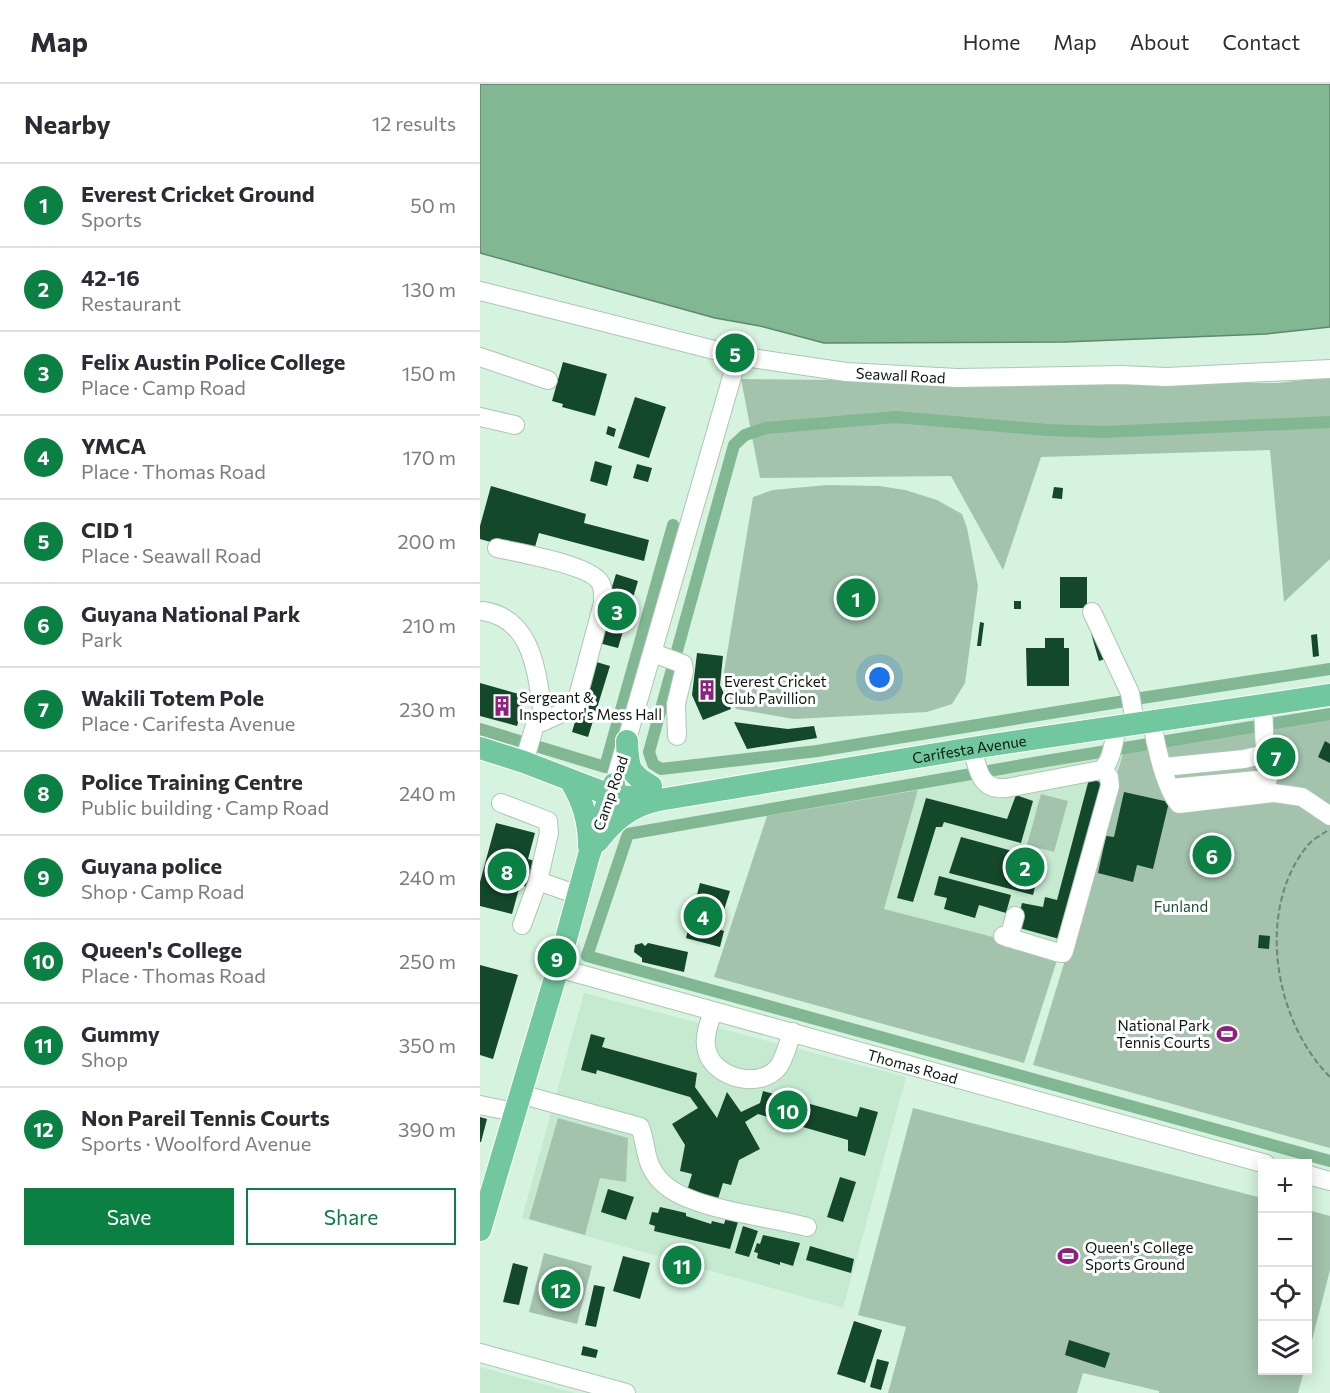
<!DOCTYPE html>
<meta charset="utf-8">
<style>
:root{--surface:#fff;--page:#f2f2f3;--text:#2b2b33;--muted:#7c7c81;--line:#e1e1e2;--accent:#0b8043}
body{margin:0;font-family:Commissioner,sans-serif;background:var(--page);color:var(--text)}
.controls{position:absolute;right:18px;bottom:18px;display:grid;overflow:hidden;border-radius:0px;box-shadow:0 3px 15px #0003}
.controls button{width:54px;height:54px;display:grid;place-items:center;padding:0;border:0;border-bottom:2px solid var(--line);background:var(--surface);color:var(--text);font:30px sans-serif}
.you{position:absolute;left:400px;top:594px;width:21px;height:21px;margin:-15px;border:4px solid #fff;border-radius:50%;background:#1a73e8;box-shadow:0 0 0 9px #1a73e833}
.badge{display:grid;place-items:center;width:39px;height:39px;border-radius:50%;background:var(--accent);color:#fff;font-size:20px;font-weight:700}
.pin{position:absolute;translate:-50% -50%;border:3px solid #fff;box-shadow:0 2px 6px #0006}
.list{margin:0;padding:0;list-style:none}
h2{display:flex;justify-content:space-between;align-items:center;height:78px;margin:0;padding:0 24px;font-size:26px}
h2 small{font-size:20px;font-weight:400;color:var(--muted)}
.list li{display:grid;grid-template-columns:39px 1fr auto;gap:18px;align-items:center;box-sizing:border-box;height:84px;padding:0 24px;border-top:2px solid var(--line)}
.list b{display:block;font-size:22px;white-space:nowrap}
.list p{margin:0;font-size:20px;white-space:nowrap;color:var(--muted)}
.list em{font-size:20px;font-style:normal;color:var(--muted)}
.actions{display:flex;gap:12px;padding:18px 24px}
.actions a{flex:1;padding:14px 0;border:2px solid var(--accent);border-radius:0px;text-align:center;font-size:21px;color:var(--accent)}
.actions .main{background:var(--accent);color:#fff}
.icon{flex:none;width:33px;height:33px;fill:none;stroke:currentColor;stroke-width:2;stroke-linecap:round;stroke-linejoin:round}
.map{position:relative;flex:none;width:850px;height:1309px;overflow:hidden}
header{display:flex;align-items:center;gap:36px;box-sizing:border-box;height:84px;padding:0 30px;background:var(--surface);border-bottom:2px solid var(--line)}
header strong{font-size:28px}
nav{display:flex;gap:33px;margin-inline-start:auto;font-size:21px}
main{display:flex}
aside{flex:1;background:var(--surface)}
.map>svg:first-child{display:block}
.built{fill:#c5ead0}
.green{fill:#a3c3ad}
.water{fill:#82b793;stroke:#5f876c;stroke-width:1.5}
.lines{fill:none;stroke-linecap:round;stroke-linejoin:round}
.canal{stroke:#82b793;stroke-width:12}
.building{fill:#13482a}
.minor-casing{stroke:#abc7b3;stroke-width:20}
.major-casing{stroke:#fff;stroke-width:24}
.path{stroke:#708577;stroke-width:2;stroke-dasharray:6 3;stroke-linecap:butt}
.minor{stroke:#fff;stroke-width:18}
.major{stroke:#71c79e;stroke-width:22}
.labels{text-anchor:middle;dominant-baseline:central;stroke-width:6;stroke-linejoin:round;paint-order:stroke}
.street-label{font-size:15px;fill:#0c1710;stroke:#fff}
.poi-label{font-size:15px;fill:#0c1710;stroke:#fff;text-anchor:start}
.park-label{font-size:15px;fill:#145230;stroke:#fff}
</style>
<header>
<strong>Map</strong>
<nav><a>Home</a><a>Map</a><a>About</a><a>Contact</a></nav>
</header>
<main>
<aside>
<h2>Nearby<small>12 results</small></h2>
<ul class="list">
<li><span class="badge">1</span><div><b>Everest Cricket Ground</b><p>Sports</p></div><em>50 m</em></li>
<li><span class="badge">2</span><div><b>42-16</b><p>Restaurant</p></div><em>130 m</em></li>
<li><span class="badge">3</span><div><b>Felix Austin Police College</b><p>Place · Camp Road</p></div><em>150 m</em></li>
<li><span class="badge">4</span><div><b>YMCA</b><p>Place · Thomas Road</p></div><em>170 m</em></li>
<li><span class="badge">5</span><div><b>CID 1</b><p>Place · Seawall Road</p></div><em>200 m</em></li>
<li><span class="badge">6</span><div><b>Guyana National Park</b><p>Park</p></div><em>210 m</em></li>
<li><span class="badge">7</span><div><b>Wakili Totem Pole</b><p>Place · Carifesta Avenue</p></div><em>230 m</em></li>
<li><span class="badge">8</span><div><b>Police Training Centre</b><p>Public building · Camp Road</p></div><em>240 m</em></li>
<li><span class="badge">9</span><div><b>Guyana police</b><p>Shop · Camp Road</p></div><em>240 m</em></li>
<li><span class="badge">10</span><div><b>Queen's College</b><p>Place · Thomas Road</p></div><em>250 m</em></li>
<li><span class="badge">11</span><div><b>Gummy</b><p>Shop</p></div><em>350 m</em></li>
<li><span class="badge">12</span><div><b>Non Pareil Tennis Courts</b><p>Sports · Woolford Avenue</p></div><em>390 m</em></li>
</ul>
<div class="actions"><a class="main">Save</a><a>Share</a></div>
</aside>
<div class="map">
<svg width="850" height="1309" viewBox="0 0 850 1309">
<rect width="100%" height="100%" fill="#d5f3de"/>
<path class="built" d="M643,669l-57,204 -182,-48 34,-119z
M104,909l322,84 -63,231 -321,-90z
M0,1283l95,26h-95z"/>
<path class="green" d="M850,293v182l-46,43 -14,-152 -229,7 -38,113 -52,-94 -191,2 -19,-99 378,4h159z
M348,401l51,1 26,4 32,10 25,14 5,14 11,58 -13,97 -13,21 -25,8 -133,7 -58,-10 -14,-25 31,-187 20,-7z
M850,634v430l-297,-83 33,-108 57,-204z
M438,706l-34,119 175,45 -35,109 -310,-86 53,-161z
M561,710l27,7 -14,51 -27,-7z
M433,1024l349,90v172l42,1 -6,22h-139v-2l-76,-18 -6,20h-189l18,-66 -48,-12z
M78,1034l70,20 -2,44 -26,-4 -15,57 -56,-16z
M828,1126l22,6v54l-22,86z
M64,1169l48,13 -15,58 -48,-12z"/>
<path class="water" d="M0,0h850v243l-64,7 -202,8 -240,1 -64,-17 -45,-8 -235,-65z"/>
<g class="lines">
<path class="canal" d="M655,615l195,-30
M645,617l-308,50 -156,18 -8,-5 -4,-12 85,-307 11,-10 21,-7 130,-11 151,13 56,2 227,-10
M850,630l-296,49 -406,71 -41,122 743,205
M0,645l125,38 68,-242"/>
</g>
<path class="building" d="M83,278l44,12 -12,42 -33,-9 1,-3 -11,-3z
M155,313l31,10 -17,51 -31,-10z
M128,342l8,3 -2,8 -8,-3z
M115,377l17,5 -5,20 -17,-5z
M157,380l15,4 -4,14 -15,-4z
M11,402l95,28 -2,9 65,17 -5,21 -105,-28 -6,21 -53,-15v-13z
M574,403l9,1 -1,11 -10,-1z
M136,490l22,7 -20,67 -23,-6z
M580,493h27v31h-27z
M534,517h7v8h-7z
M500,538l4,1 -3,23h-4z
M620,546l8,28 -9,3 -8,-28z
M837,550l2,22 -6,1 -2,-22z
M565,554h19v10h5v38h-42l-1,-38h19z
M217,569l26,3 -3,29 11,24 -28,11 -11,-25z
M113,577l17,5 -22,71 -16,-5z
M0,599l46,13 -9,30 -37,-10z
M254,638l54,7 26,-3 3,12 -70,11z
M845,657l5,3v19l-12,-6z
M609,695l18,5 -44,156 -47,-13 6,-24 21,4 2,-10 12,3z
M644,708l45,10 -16,67 -16,-4 -4,17 -35,-9 8,-37 8,1z
M536,711l17,6 -12,42 -77,-21 -2,5h-6l-23,75 -16,-4 29,-100 81,21z
M16,739l39,10 -7,26 7,2 -7,26 -8,-2 -8,29 -32,-8v-24z
M481,753l81,22 -9,36 -84,-22z
M459,792l72,19 -5,18 -27,-8 -4,13 -31,-9 3,-11 -13,-3z
M220,799l30,8 -6,19 -8,-2 -5,19 13,4 -4,16 -34,-9z
M779,851l11,1 -1,13 -11,-1z
M162,859l3,3 3,-3 40,9 -4,20 -42,-10v-4l-8,-6 1,-7z
M0,881l38,10 -25,84 -13,-4z
M111,950l14,4 -3,9 95,26 -2,14 22,31 10,-26 14,20 19,-9 3,-12 94,26 3,-10 18,5 -13,44 -17,-5v-11l-90,-26 -13,8 15,27 -21,11 -8,25 -8,-2 -5,16 -31,-8 5,-17 -12,-3 5,-26 -13,-21 26,-16 -8,-11 -93,-27 -1,4 -15,-4z
M0,1033l7,2 -6,23h-1z
M360,1093l16,5 -13,40 -16,-5z
M128,1105l26,8 -8,23 -25,-8z
M180,1123l26,6v3l25,8 1,-3 12,3 2,-6 12,4 -8,27 -76,-18 1,-5 -6,-2 3,-12 6,1z
M263,1142l15,5 -9,26 -14,-4z
M283,1151l37,8 -7,23 -13,-4v3l-23,-7 1,-5 -4,-1 3,-9 3,1z
M330,1162l44,13 -3,14 -45,-13z
M143,1172l27,7 -10,36 -27,-8z
M33,1179l15,4 -9,38 -16,-3z
M114,1201l11,2 -9,40 -11,-2z
M374,1237l28,9 -17,53 -28,-9z
M589,1256l41,13 -5,15 -40,-13z
M103,1262l15,4 -2,8 -15,-3z
M397,1275l12,3 -8,28 -11,-3z"/>
<g class="lines">
<g class="minor-casing">
<g id="minor">
<path id="s1" d="M0,207l258,65 108,16 111,6 164,-3 45,2 164,-8"/>
<path d="M0,273l68,23"/>
<path d="M0,333l35,8"/>
<path d="M17,464c21,5 96,17 104,36 3,6 2,13 2,19l-27,101 -12,8 -29,13 -11,37"/>
<path d="M3,527c53,8 54,68 61,110"/>
<path d="M612,528l38,81 3,18"/>
<path d="M173,569l30,11 1,7 -8,33 1,32"/>
<path d="M672,637c3,22 13,67 27,83l95,-11 28,4 28,19"/>
<path d="M492,664c6,22 8,43 35,40l94,-18c12,-9 12,-30 17,-44"/>
<path d="M684,683l80,-8 21,-5 -2,-49"/>
<path d="M134,700l124,-428"/>
<path d="M690,704l98,-9 -3,-25"/>
<path d="M21,719l47,18 1,12 -11,48 40,14"/>
<path d="M42,841l16,-44"/>
<path d="M523,852l53,16 7,1 1,-2 46,-165 -1,-9 -6,-8"/>
<path d="M529,854l6,-22"/>
<path id="s2" d="M78,884l708,196"/>
<path d="M233,927c-4,13 -10,27 -6,40 7,28 55,39 72,15 6,-9 9,-24 14,-34"/>
<path d="M40,1010l120,33c5,12 6,32 11,40 3,6 9,14 14,18 29,25 103,31 142,42"/>
<path d="M0,1021l34,7"/>
<path d="M828,1091l22,6"/>
<path d="M0,1269l146,40"/>
</g>
</g>
<g class="major-casing">
<g id="major">
<path d="M147,657c1,26 1,32 24,45"/>
<path id="s3" d="M0,664l44,14 86,33 49,5 313,-52 358,-53"/>
<path d="M90,696c13,22 19,40 19,66"/>
<path d="M118,757c15,-20 33,-35 57,-40"/>
<path d="M0,1146l78,-262 31,-113 25,-71"/>
</g>
</g>
<path class="path" d="M847,747c-6,4 -14,8 -19,14 -53,64 -34,176 22,232"/>
<use href="#minor" class="minor"/>
<use href="#major" class="major"/>
</g>
<defs>
<g id="building-bare" transform="scale(1.62)"><path d="M-4-6H4V6H1V3H-1V6H-4ZM-2.5-4.3h1.7v1.8h-1.7ZM.8-4.3h1.7v1.8H.8ZM-2.5-1h1.7V.8h-1.7ZM.8-1h1.7V.8H.8Z" fill="#901f80" stroke="#fff" stroke-width="2.5" paint-order="stroke"/></g>
<g id="stadium-bare" transform="scale(1.62)"><path d="M0-5a6.5 5 0 1 0 0 10a6.5 5 0 1 0 0-10ZM-3.5-1.8h7v3.6h-7Z" fill="#901f80" stroke="#fff" stroke-width="2.5" paint-order="stroke"/></g>
</defs>
<g fill-rule="evenodd">
<use href="#building-bare" x="227" y="606"/>
<use href="#building-bare" x="22" y="622"/>
<use href="#stadium-bare" x="747" y="950"/>
<use href="#stadium-bare" x="588" y="1172"/>
</g>
<g class="labels">
<g class="street-label">
<text stroke="none"><textPath href="#s1" startOffset="430">Seawall Road</textPath></text>
<text stroke="none"><textPath href="#s3" startOffset="502">Carifesta Avenue</textPath></text>
<text transform="translate(130 709) rotate(-71)">Camp Road</text>
<text stroke="none"><textPath href="#s2" startOffset="368">Thomas Road</textPath></text>
</g>
<g class="poi-label">
<text x="244" y="597">Everest Cricket<tspan x="244" dy="17">Club Pavillion</tspan></text>
<text x="39" y="613">Sergeant &amp;<tspan x="39" dy="17">Inspector's Mess Hall</tspan></text>
<text x="730" y="941" text-anchor="end">National Park<tspan x="730" dy="17">Tennis Courts</tspan></text>
<text x="605" y="1163">Queen's College<tspan x="605" dy="17">Sports Ground</tspan></text>
</g>
<g class="park-label">
<text x="701" y="822">Funland</text>
</g>
</g>
</svg>
<div class="controls">
<button>+</button>
<button>−</button>
<button><svg class="icon" aria-label="locate" viewBox="0 0 24 24"><circle cx="12" cy="12" r="6"/><path d="M12 2v4M12 18v4M2 12h4M18 12h4"/></svg></button>
<button><svg class="icon" aria-label="layers" viewBox="0 0 24 24"><path d="M12 4l9 5-9 5-9-5zM3 14l9 5 9-5"/></svg></button>
</div>
<div class="you"></div>
<div class="pin badge" style="left:376px;top:514px">1</div>
<div class="pin badge" style="left:545px;top:783px">2</div>
<div class="pin badge" style="left:137px;top:527px">3</div>
<div class="pin badge" style="left:223px;top:832px">4</div>
<div class="pin badge" style="left:255px;top:269px">5</div>
<div class="pin badge" style="left:732px;top:771px">6</div>
<div class="pin badge" style="left:796px;top:673px">7</div>
<div class="pin badge" style="left:27px;top:787px">8</div>
<div class="pin badge" style="left:77px;top:874px">9</div>
<div class="pin badge" style="left:308px;top:1026px">10</div>
<div class="pin badge" style="left:202px;top:1181px">11</div>
<div class="pin badge" style="left:81px;top:1205px">12</div>
</div>
</main>
